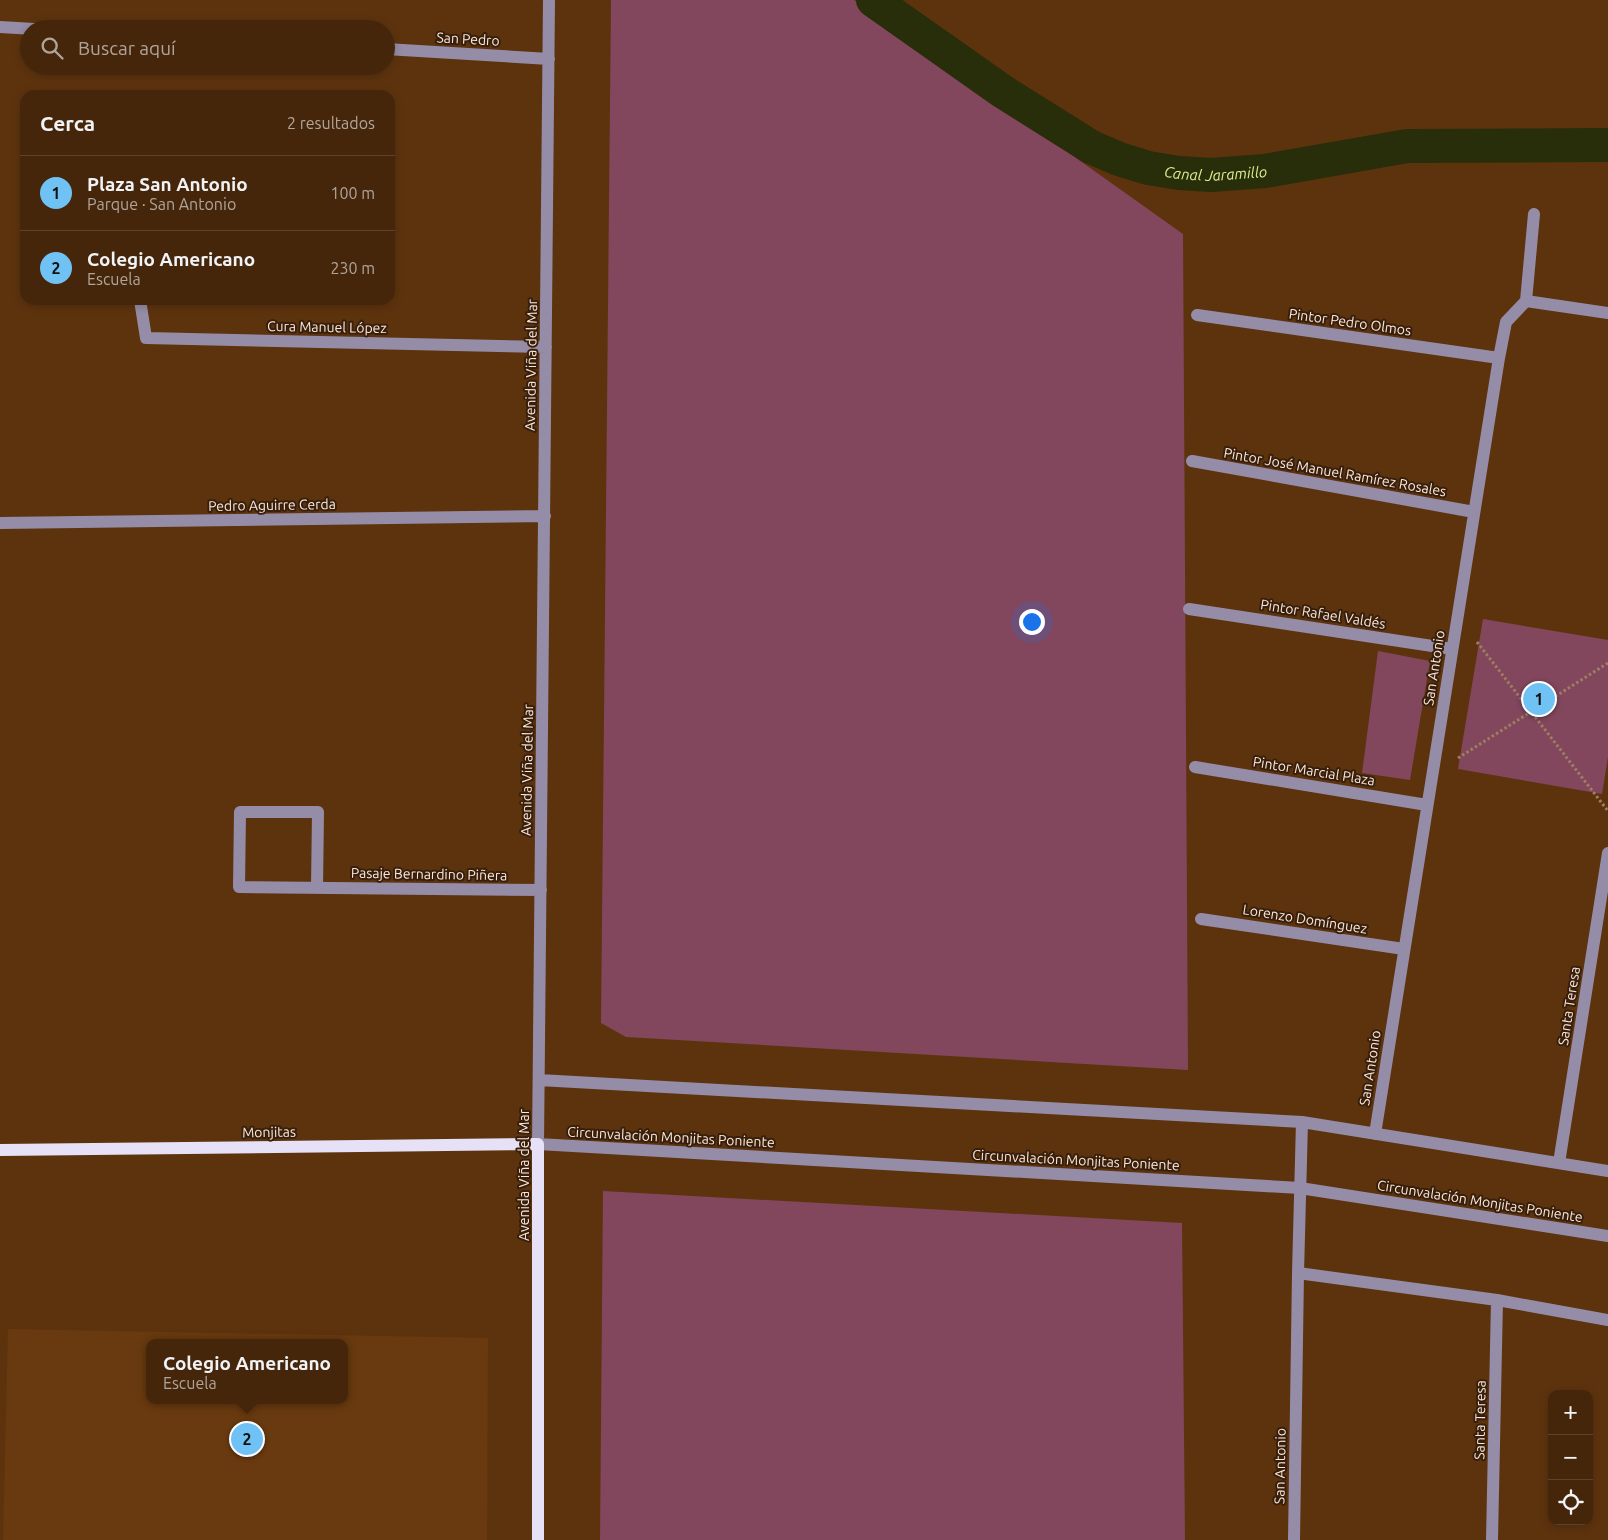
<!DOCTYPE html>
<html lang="es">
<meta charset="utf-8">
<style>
:root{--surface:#46260a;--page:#4d2e13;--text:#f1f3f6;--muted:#b0a59c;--line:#5e432b;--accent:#70c2f4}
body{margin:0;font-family:Ubuntu,sans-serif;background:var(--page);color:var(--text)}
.controls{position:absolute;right:15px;bottom:15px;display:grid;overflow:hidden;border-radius:10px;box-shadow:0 2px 8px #0003}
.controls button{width:45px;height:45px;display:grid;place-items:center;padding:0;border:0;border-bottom:1px solid var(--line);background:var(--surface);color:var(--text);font:25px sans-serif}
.you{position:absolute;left:1031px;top:621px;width:18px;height:18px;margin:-12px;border:4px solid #fff;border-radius:50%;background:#1a73e8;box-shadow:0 0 0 8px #1a73e833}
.badge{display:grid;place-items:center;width:32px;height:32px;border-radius:50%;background:var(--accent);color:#111;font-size:16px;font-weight:700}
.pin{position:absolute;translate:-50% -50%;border:2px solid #fff;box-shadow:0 1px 5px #0006}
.popup{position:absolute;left:146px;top:1339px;width:202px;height:65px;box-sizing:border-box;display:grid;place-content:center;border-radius:10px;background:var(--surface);filter:drop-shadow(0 1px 4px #0005);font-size:16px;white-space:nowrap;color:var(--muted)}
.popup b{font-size:19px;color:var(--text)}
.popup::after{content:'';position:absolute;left:50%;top:100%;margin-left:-10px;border:10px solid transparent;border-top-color:var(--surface)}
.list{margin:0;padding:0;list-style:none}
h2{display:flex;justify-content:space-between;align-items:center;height:65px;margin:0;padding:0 20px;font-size:21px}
h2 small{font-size:16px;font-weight:400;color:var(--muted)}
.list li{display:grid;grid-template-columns:32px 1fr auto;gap:15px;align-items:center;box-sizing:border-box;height:75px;padding:0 20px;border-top:1px solid var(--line)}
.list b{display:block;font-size:19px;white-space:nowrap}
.list p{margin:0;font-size:16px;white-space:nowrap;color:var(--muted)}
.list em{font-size:16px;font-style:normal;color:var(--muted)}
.icon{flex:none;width:28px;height:28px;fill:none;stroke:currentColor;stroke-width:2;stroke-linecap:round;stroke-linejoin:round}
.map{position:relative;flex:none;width:1608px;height:1540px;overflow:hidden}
.search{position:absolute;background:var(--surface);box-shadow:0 2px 8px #0003;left:20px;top:20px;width:375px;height:55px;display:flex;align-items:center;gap:12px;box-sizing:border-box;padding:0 18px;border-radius:28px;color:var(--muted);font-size:19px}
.panel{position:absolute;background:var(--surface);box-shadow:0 2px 8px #0003;left:20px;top:90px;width:375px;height:215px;border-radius:15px}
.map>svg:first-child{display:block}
.built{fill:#693a0f;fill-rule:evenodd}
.green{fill:#82475d}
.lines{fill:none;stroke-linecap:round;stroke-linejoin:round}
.canal{stroke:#282d0a;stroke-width:34}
.path{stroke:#9f7e62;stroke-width:3;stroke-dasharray:2.5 2.5;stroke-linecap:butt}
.minor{stroke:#958da8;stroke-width:12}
.major{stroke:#e6e1f7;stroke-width:12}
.labels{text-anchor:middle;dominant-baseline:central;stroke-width:4;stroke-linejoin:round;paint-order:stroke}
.street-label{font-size:14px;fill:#fbe7d9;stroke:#371f0c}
.water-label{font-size:15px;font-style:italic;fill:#ddef90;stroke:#371f0c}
</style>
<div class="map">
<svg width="1608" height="1540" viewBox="0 0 1608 1540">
<rect width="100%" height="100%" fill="#5d330e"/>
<path class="built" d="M8,1329l480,9 -1,202h-484zM150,1343h194v57h-194z"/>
<path class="green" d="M611,0h243l329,234 5,836 -562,-33 -25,-14z
M1483,619l125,21v117l-6,37 -144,-25z
M1378,651l52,10 -20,119 -48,-7z
M603,1191l579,32 3,317h-585z"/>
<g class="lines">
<path class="canal" id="s1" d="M873,0l129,91 89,56 28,12 29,9 31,5 32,2 54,-4 142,-25 201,-1"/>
<path class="path" d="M1477,642l131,169
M1458,758l150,-95"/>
<path class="minor" d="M549,0l-11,1144 762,44 308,48
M0,27l34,2
M386,49l163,10
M140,300l6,38 400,9
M1526,301l82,12
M1197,315l302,43
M1192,461l282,51
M0,523l545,-7
M1189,609l263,40
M1195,767l232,38
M317,887l1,-75h-78l-1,75 302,3
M1201,919l203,30
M539,1080l763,42 306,49
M1375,1134l124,-776 7,-36 20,-21 8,-87
M1559,1163l49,-310
M1298,1273l199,27 111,20
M1294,1540l4,-267 4,-151
M1492,1540l5,-240"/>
<path class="major" d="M0,1150l538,-6v396"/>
</g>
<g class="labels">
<g class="street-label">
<text transform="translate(468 39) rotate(3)">San Pedro</text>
<text transform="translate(1350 322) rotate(8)">Pintor Pedro Olmos</text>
<text transform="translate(327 327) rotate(1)">Cura Manuel López</text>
<text transform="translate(531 365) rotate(-89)">Avenida Viña del Mar</text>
<text transform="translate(1335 472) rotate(10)">Pintor José Manuel Ramírez Rosales</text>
<text transform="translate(272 505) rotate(-1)">Pedro Aguirre Cerda</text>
<text transform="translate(1323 614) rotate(9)">Pintor Rafael Valdés</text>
<text transform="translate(1434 668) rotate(-81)">San Antonio</text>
<text transform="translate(527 770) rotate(-89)">Avenida Viña del Mar</text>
<text transform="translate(1314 771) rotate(9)">Pintor Marcial Plaza</text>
<text transform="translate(429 874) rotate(1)">Pasaje Bernardino Piñera</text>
<text transform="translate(1305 919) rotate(9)">Lorenzo Domínguez</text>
<text transform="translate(1569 1006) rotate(-81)">Santa Teresa</text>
<text transform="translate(1370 1068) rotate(-81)">San Antonio</text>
<text transform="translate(269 1132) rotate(-1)">Monjitas</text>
<text transform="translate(671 1137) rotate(3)">Circunvalación Monjitas Poniente</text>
<text transform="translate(1076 1160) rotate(3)">Circunvalación Monjitas Poniente</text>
<text transform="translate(524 1175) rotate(-90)">Avenida Viña del Mar</text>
<text transform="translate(1480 1201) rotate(9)">Circunvalación Monjitas Poniente</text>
<text transform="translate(1480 1420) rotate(-89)">Santa Teresa</text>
<text transform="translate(1280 1466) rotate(-89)">San Antonio</text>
</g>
<g class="water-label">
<text stroke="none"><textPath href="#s1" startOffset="392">Canal Jaramillo</textPath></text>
</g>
</g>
</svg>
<div class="controls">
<button>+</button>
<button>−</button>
<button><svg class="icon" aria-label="locate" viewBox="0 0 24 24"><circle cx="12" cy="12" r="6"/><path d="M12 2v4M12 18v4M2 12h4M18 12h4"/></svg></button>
</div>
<div class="you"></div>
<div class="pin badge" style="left:1539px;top:699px">1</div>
<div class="pin badge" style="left:247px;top:1439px">2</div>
<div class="popup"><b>Colegio Americano</b>Escuela</div>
<div class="search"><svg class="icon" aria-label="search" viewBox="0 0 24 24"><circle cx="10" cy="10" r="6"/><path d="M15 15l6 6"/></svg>Buscar aquí</div>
<section class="panel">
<h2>Cerca<small>2 resultados</small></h2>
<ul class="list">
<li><span class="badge">1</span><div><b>Plaza San Antonio</b><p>Parque · San Antonio</p></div><em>100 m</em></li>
<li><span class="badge">2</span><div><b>Colegio Americano</b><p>Escuela</p></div><em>230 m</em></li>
</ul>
</section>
</div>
